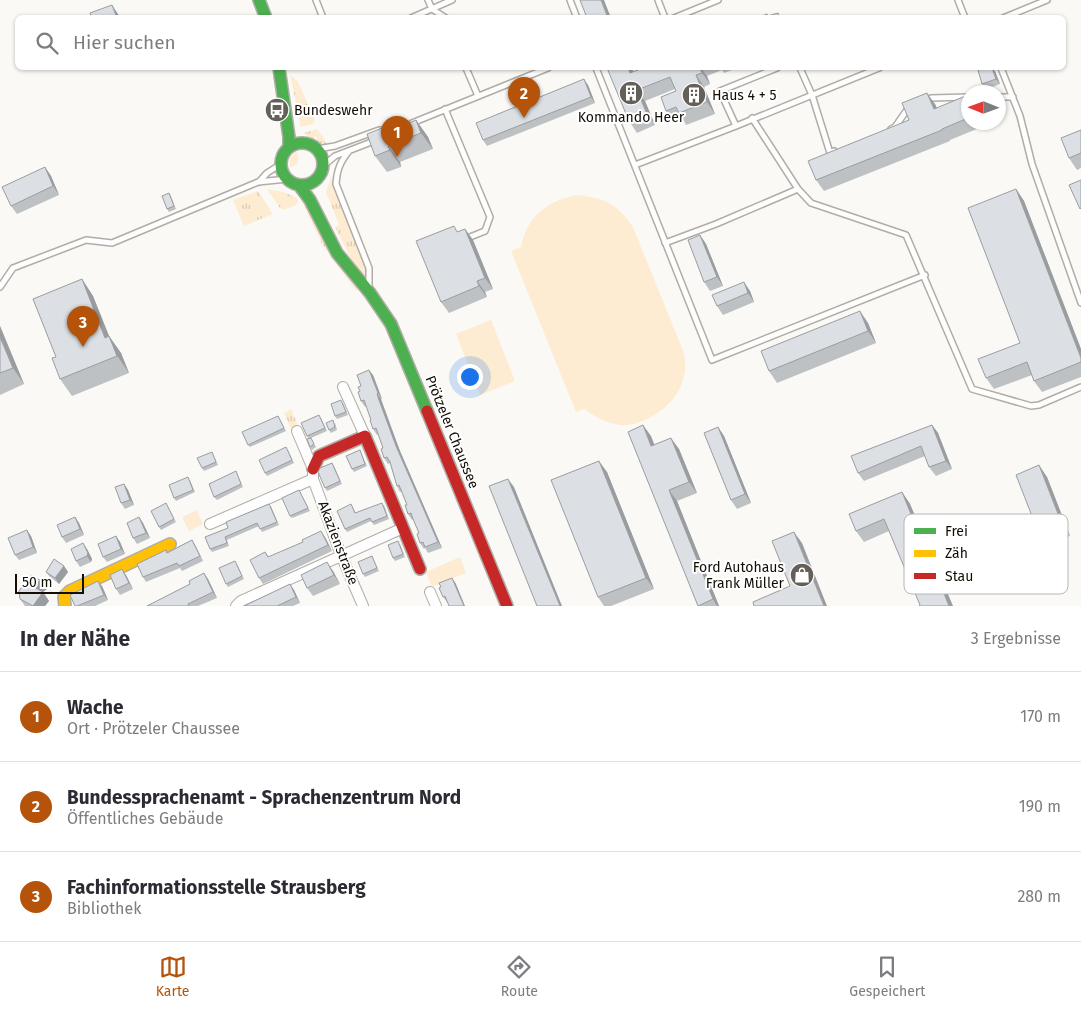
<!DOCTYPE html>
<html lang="de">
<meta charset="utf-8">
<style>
:root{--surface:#fff;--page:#f2f2f3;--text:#2b2b33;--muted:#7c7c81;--line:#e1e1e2;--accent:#b45309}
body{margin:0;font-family:"Fira Sans",sans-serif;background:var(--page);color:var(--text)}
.compass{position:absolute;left:961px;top:85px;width:45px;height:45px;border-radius:50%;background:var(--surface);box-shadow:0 1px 4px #0004;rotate:271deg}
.scale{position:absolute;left:15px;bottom:12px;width:69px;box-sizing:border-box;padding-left:5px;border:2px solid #130d04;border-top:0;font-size:14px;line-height:18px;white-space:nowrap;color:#130d04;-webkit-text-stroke:4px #fff;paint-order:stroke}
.you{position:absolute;left:469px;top:376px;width:18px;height:18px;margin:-12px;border:4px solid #fff;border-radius:50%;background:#1a73e8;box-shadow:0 0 0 8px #1a73e833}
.badge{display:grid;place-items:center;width:32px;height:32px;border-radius:50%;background:var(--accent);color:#fff;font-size:16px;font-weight:700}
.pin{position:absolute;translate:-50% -41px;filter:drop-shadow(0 1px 2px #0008)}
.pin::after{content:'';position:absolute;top:26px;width:18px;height:15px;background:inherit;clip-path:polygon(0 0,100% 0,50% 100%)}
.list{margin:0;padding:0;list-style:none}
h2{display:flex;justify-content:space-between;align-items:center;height:65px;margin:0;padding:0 20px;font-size:21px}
h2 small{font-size:16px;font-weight:400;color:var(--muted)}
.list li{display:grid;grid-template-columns:32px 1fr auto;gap:15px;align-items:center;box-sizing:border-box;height:90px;padding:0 20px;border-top:1px solid var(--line)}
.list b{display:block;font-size:19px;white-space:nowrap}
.list p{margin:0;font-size:16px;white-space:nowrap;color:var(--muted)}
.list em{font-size:16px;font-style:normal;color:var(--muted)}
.icon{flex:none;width:28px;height:28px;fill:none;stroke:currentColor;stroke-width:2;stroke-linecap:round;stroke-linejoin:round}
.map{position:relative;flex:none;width:1081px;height:606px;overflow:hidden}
.search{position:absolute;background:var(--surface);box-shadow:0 1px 4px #0004;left:15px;right:15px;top:15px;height:55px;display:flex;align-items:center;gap:12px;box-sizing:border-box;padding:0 18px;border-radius:8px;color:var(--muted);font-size:19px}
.sheet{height:335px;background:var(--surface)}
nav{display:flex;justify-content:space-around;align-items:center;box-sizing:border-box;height:70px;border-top:1px solid var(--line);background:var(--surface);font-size:14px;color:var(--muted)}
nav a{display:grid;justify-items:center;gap:2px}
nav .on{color:var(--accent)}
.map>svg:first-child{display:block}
.grass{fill:url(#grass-tufts)}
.park{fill:#fdecd2}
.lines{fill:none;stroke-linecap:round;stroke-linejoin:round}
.lane-casing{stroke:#b1ada6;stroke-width:8}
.street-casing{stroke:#b1ada6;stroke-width:12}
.fast-casing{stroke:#b1ada6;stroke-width:14}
.slow-casing{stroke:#b1ada6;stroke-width:14}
.jam-casing{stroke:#b1ada6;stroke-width:14}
.lane{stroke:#fefefe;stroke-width:5}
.street{stroke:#fefefe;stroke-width:10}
.fast{stroke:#4caf50;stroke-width:11}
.slow{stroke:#ffc107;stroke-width:11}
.jam{stroke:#c62828;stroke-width:11}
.wall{fill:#bdc1c4}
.shaded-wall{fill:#9a9da0}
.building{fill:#dce0e4;stroke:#9a9da0}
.labels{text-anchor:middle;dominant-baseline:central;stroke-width:4;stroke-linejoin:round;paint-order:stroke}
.poi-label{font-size:14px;fill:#130d04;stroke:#fff;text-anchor:start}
.street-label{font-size:14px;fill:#130d04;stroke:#fff}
.key{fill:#fff;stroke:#b8b6b4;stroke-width:1}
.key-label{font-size:14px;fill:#130d04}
</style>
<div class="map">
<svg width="1081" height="606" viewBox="0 0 1081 606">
<defs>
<pattern id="grass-tufts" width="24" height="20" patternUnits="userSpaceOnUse" patternTransform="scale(1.25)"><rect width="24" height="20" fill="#fdecd2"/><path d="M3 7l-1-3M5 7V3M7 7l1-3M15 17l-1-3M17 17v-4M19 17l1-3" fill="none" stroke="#d8c9b3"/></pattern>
</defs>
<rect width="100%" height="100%" fill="#fbf9f6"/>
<path class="grass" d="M290,74l8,8 17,38 -2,4 -12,3z
M317,129l7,9 3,7 -11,-3 1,-4 -2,-2 -2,5 -9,-8z
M296,151l3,7 -3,7 -6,2v-9z
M332,176l1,10 31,76 3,15 -14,-14 -18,-36 4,-2 -13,-33z
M267,189l16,3 14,6 1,4 -2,3 -13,5 -3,-2z
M258,191l15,23 -29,12 -11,-26z
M302,201l57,85 -3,5 -34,-47z
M291,409l19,44 -7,3 -19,-43z"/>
<path class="park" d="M578,195c29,4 38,8 55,32l51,126c6,30 -11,55 -39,67 -9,4 -20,7 -30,4 -11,-2 -21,-8 -31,-15l-8,3 -65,-161 10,-4c6,-31 27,-47 57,-52z
M491,320l24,61 -35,14 -24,-61z
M197,510l6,14 -14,7 -7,-14z
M460,557l6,16 -34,14 -6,-15z"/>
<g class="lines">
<g class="lane-casing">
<path id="lane" d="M316,0l7,18
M428,0l4,9 14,9
M570,0l7,18
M658,0l7,18
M958,0l7,18
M411,18l41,-18
M674,18l44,-18
M1003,18l44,-18
M466,68l12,28
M596,68l116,292 213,-85
M800,68l12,27 18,58 4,-2
M1001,68l19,48 12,48 49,139
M998,97h15
M926,100l5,-2 37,-1
M445,109l45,108 -5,14 -15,6
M752,118l46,71 13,14 95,32 66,154 59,17 8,-1 42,-18
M412,123l136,-55
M736,126l-16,-35 57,-23
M891,129l4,-2 14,-20
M317,149l18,-3 44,-16 15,1
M349,151c-9,11 -12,19 -13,33l33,84v17
M635,165l101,-39 143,-58
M323,166l12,-10 39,-15
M259,182l8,-9 14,-9
M665,243l51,-19 82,-35
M0,287l13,-19 73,-28 26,3 146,-61 29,-3"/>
</g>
<g class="street-casing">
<path id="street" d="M343,387l22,49
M297,431l16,38v10l28,76 22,51
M210,524l103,-45
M430,592l6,14
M236,606l5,-5 162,-73"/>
</g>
<g class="fast-casing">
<path id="fast" d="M259,0l7,18
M279,68l10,69v10
M281 164a21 21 0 1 1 42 0a21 21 0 1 1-42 0Z
M299,185l11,15 27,53 33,40 21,31 36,87"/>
</g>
<g class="slow-casing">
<path id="slow" d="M65,606l-1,-9 6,-6 100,-47"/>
</g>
<g class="jam-casing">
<path id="jam" d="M427,411l80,195
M313,469l6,-13 46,-20 55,133"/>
</g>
<use href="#lane" class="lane"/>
<use href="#street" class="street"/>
<use href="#fast" class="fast"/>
<use href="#slow" class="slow"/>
<use href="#jam" class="jam"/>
</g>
<path class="wall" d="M643,68h94l-13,5 -2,-3 -15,6 3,8 -6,3 11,27 -29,11 -3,-6 -9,3 -8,-11 10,-20 -1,-2 -30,12 10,24 -18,8 -8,-12 4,-49z
M995,71l5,13 -13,5 -5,-5z
M588,85l7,18 -108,43 -4,-6z
M968,95v27h15l1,4 -34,14v1l-126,50 -8,-11 119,-76 2,4z
M416,120l12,17 5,12 -33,13 1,5 -14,5 -12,-16 10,-23z
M1081,130v38l-4,2 -8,-12z
M45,167l6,9 8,19 -42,19 -6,-8z
M1016,189l8,12 57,148v28l-39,15 -8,-11 -2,-6 -38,14 -8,-11 34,-35z
M169,193l2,3 5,13 -7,3 -2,-3z
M465,229l8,11 20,49 -8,3 2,5 -38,16 -8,-11 17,-70z
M700,235l6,9 17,42 -13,5 -6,-9z
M82,279l11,17 16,40 12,17 8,20 -57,23 -12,-17 -4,-22z
M750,291l4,11 -31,13 -6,-9z
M868,323l8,20 -99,40 -8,-12z
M0,326l24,58 -24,11z
M373,375l9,24h-1l1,7 18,45 42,97 -14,5 -3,-5 -1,1 -4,-6 -1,-10 -6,-14 -1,1 -4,-6 -1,-9 -5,-14 -2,1 -3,-6 -7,-23 -2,1 -4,-6 -1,-10 -5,-14 -1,1 -4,-6 -2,-9 -5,-14 -1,1 -4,-6 -1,-10 1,-5z
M343,403l5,12 -11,4 -2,-3z
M278,416l8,15 -36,16 -2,-2z
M321,418l6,13 -16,7 5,9 -4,3 -2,-3 -1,-8 -2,-3z
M335,423l2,7 -6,3 -2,-3z
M932,425l6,8 14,36 -16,7 -7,-9 -4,-11 -61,25 -6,-8z
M718,427l6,9 27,67 -14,6 -6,-9z
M651,436l3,9 25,4 18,44 -20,8 42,105h-21z
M288,450l6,13 -27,13 -2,-3z
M360,450l7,16 -13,6 -2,-3z
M212,452l6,13 -14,6 -2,-3z
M334,466l8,18 -15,7 -2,-3z
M236,471l7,16 -26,13 -3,-3z
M607,472l47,117 -43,17h-7l-6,-9z
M1047,477l23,59 -23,9 -8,-11z
M190,480l5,12 -19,9 -2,-3z
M124,484l4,6 6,15 -9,4 -4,-6z
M299,490l11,21 -18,7 -2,-2z
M902,492l8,12 15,36 49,-6 9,20 -44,19 -50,-42 -25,11 -8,-11z
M166,503l10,19 -15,8 -2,-3z
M351,504l5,9 28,-8 5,14 -15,6 -3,-4 -24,11 -2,-3z
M271,506l8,19 -17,7 -3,-6 -32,14 2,6 -17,6 -2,-3 18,-21z
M75,517l4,6 5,12 -18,8 -4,-6z
M139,517l4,6 7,15 -13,6 -4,-6z
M31,536l6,17 -18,7 -4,-5z
M116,536l4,6 5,12 -18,8 -4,-5z
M325,537l7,14 -69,33 -4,-6 6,-26 4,5z
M192,540l3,5 8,16 -21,10 -2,-3 -34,14 -3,-5 23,-27 1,2z
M400,544l5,13 -10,4 -2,-3z
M87,549l5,10 -1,3 -11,5 -4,-6z
M372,556l7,15 -14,6 -2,-3z
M237,564l7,15 -16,8 -2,-3z
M64,566l4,6 -9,12 -9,-7 -4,-5z
M333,571l7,13 -27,12 -6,-8z
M126,575l7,14 -13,6 -4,-6z
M452,578l4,6 -8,18h-1l-4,-5 -2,-10z
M208,579l9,19 -19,8h-51l43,-22z
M102,586l6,14 -13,6h-20z
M47,589l-4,3 6,9 -4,5h-20l-5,-7z
M294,590l6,13 -7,3h-49z"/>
<path class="shaded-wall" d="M601,0h3l7,18h-3z
M112,5l6,9 2,4h-3z
M628,68h4l6,16 -8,-11z
M700,68h1l6,8 3,8 -8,-11z
M992,68l3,3 5,13 -4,-5z
M696,75l8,12 11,27 -8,-12z
M584,79l4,6 7,18 -4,-6z
M637,90l8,11 10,24 -8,-11z
M927,93l8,11 7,17 -8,-12z
M416,120l12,17 5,12 -12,-16z
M388,146l12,16 1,5 -11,-17z
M45,167l6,9 8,19 -6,-9z
M1016,189l8,12 57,148v9z
M465,229l8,11 20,49 -8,-11z
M700,235l6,9 17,42 -6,-9z
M82,279l11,17 16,40 12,17 8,20 -24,-35z
M477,281l8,11 2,5 -8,-11z
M744,282l6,9 4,11 -6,-9z
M860,311l8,12 8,20 -8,-12z
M0,326l24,58 -11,-16 -13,-31z
M369,370l4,5 9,24 -4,-6z
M377,394l4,5 19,52 42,97 -4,-6 -42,-96z
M643,425l8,11 8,21 -8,-11z
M932,425l6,8 14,36 -6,-8z
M718,427l6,9 27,67 -6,-9z
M671,438l8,11 18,44 -8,-11z
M599,461l8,11 47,117 -8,-11z
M1039,465l8,12 23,59 -8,-12z
M508,479l6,8 48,119h-2z
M124,484l4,6 6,15 -4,-5z
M669,490l8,11 42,105h-2l-4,-7z
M902,492l8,12 20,48 -8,-11z
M75,517l4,6 5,12 -4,-6z
M139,517l4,6 7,15 -4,-5z
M966,522l8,12 9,20 -8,-11z
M27,530l4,6 6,17 -4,-6z
M321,531l4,6 7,14 -4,-6z
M794,532l8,11 25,63h-3z
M116,536l4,6 5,12 -4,-5z
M192,540l3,5 8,16 -3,-5z
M83,543l4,6 5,10 -1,3 -4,-6z
M931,561l8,12 14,33h-4z
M327,562l6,9 7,13 -6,-9z
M64,566l4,6 -9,12 -4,-6z
M122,569l4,6 7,14 -4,-6z
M204,573l4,6 9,19 -4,-6z
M452,578l4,6 9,22h-1z
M40,580l7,9 -4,3 6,9 -4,5h-12l1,-19z
M98,581l4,5 6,14 -4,-5z
M290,584l4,6 6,13 -4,-6z"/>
<path class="building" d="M580,0h21l7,18h-21z
M112,5l5,13h-25l-2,-5z
M778,13l2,5h-22l9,-4 1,2z
M607,68h21l2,5 13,-5h57l2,5 -6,2 11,27 -28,11 -3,-6 -10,4 -5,-14 15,-6 -6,-14 -33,13 10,24 -18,7z
M986,68h6l4,11 -14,5 -4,-14z
M584,79l7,18 -108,43 -7,-17z
M927,93l7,16 34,-14v23l-26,11v1l-126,50 -8,-19 101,-41 -7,-17z
M416,120l5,13 -33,13 2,4 -15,6 -8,-22 15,-6 2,6z
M1081,130v23l-12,5 -8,-20z
M45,167l8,19 -42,20 -9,-19z
M1081,180v28l-1,1 -11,-24z
M1016,189l65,169v4l-47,19 -7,-19 -41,16 -8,-19 42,-16 -52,-135z
M169,193l5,13 -7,3 -5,-13z
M454,226l3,6 8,-3 20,49 -8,3 2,5 -38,16 -25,-61z
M700,235l17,42 -13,5 -16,-42z
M82,279l23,59 4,-2 8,20 -57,23 -8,-21 4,-1 -23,-58z
M744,282l4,11 -31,13 -5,-11z
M860,311l8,20 -99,40 -8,-20z
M0,337l13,31 -13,5z
M369,370l9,23 -1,1 2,6 17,46 42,96 -13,5 -2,-5 -3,1 -3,-9 2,-1 -6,-14 -2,-6 -3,1 -3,-9h2l-8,-20 -2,1 -7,-24 -3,-5 -3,1 -3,-9 2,-1 -7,-20 -3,1 -3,-9h1l-7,-20 -3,1 -3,-9 2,-1 -2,-4 3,-1 -4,-11z
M341,400l5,12 -11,4 -4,-12z
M319,415l6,13 -18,8 -6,-13z
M278,416l6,12 -36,17 -6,-13z
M333,420l2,7 -6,3 -3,-7z
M643,425l8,21 20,-8 18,44 -20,8 44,109 -15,7 -70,-174z
M932,425l14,36 -17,6 -8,-21 -63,27 -7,-17z
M718,427l27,67 -14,6 -27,-67z
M311,438l3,6 -4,3 -3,-8z
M286,447l6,13 -27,13 -6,-13z
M360,450l5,14 -13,5 -6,-13z
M212,452l4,10 -14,6 -5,-10z
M599,461l47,117 -48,19 -47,-117z
M332,463l8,18 -15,7 -7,-16 2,-4z
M1039,465l23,59 -23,10 -23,-59z
M236,471l5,13 -27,13 -5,-13z
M188,477l5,13 -19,8 -5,-13z
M508,479l52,127h-23l-48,-120z
M124,484l6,16 -9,3 -6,-16z
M299,490l9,18 -18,8 -8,-18z
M902,492l20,49 44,-19 9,21 -44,18 18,45h-30l1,-1 -36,-86 -28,12 -7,-17z
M166,503l8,16 -15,8 -8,-16z
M382,503l5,13 -15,6 -2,-4 -25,11 -8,-18 14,-7 4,9z
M269,504l8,18 -17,7 -3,-6 -32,14 2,6 -17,6 -5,-12 23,-9 -2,-6z
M75,517l5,12 -18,8 -5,-12z
M139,517l7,16 -13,5 -6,-15z
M27,530l6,17 -18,8 -7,-17z
M321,531l7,14 -69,33 -9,-18 15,-8 3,5 35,-15 -1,-2z
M794,532l30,74h-70l-1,-4 37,-16 -18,-45z
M116,536l5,13 -18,8 -5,-13z
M192,540l8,16 -21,10 -2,-3 -34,14 -6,-13 29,-14 1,3z
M398,541l5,13 -10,4 -5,-13z
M83,543l5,10 -1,3 -11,5 -5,-12z
M372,556l5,12 -14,6 -5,-12z
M54,559l10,7 -9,12 -9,-6z
M235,561l7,15 -16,8 -7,-16z
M327,562l7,13 -27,13 -6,-13z
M122,569l7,14 -13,6 -6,-14z
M204,573l9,19 -25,12 1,2h-42l43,-22 -1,-3z
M30,575l10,5 -6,7 9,5 -10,14 -13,-7 -1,-8z
M452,578l12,28h-15l-4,-10 -2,1 -4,-9 2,-1 -2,-4z
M98,581l6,14 -27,11h-2l-5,-11z
M290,584l6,13 -19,9h-33z"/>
<defs>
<g id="building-disc" transform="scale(1.25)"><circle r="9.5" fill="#646059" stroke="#fff"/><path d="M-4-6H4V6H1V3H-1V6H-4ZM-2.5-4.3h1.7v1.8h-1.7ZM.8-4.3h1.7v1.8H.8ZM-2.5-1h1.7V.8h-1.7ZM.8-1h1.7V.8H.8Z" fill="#fff"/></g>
<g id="bus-disc" transform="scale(1.25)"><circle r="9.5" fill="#646059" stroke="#fff"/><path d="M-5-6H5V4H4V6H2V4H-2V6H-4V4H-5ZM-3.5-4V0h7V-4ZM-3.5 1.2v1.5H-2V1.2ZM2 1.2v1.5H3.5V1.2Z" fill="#fff"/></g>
<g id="shop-disc" transform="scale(1.25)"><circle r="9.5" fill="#646059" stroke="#fff"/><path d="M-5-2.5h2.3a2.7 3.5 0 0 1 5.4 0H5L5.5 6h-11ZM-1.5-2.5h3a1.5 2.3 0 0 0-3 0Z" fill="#fff"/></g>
</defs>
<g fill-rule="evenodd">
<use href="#building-disc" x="631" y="93"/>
<use href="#building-disc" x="694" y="95"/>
<use href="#bus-disc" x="277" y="110"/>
<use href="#shop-disc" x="802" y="575"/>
</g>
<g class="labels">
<g class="poi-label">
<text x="712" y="95">Haus 4 + 5</text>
<text x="294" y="110">Bundeswehr</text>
<text x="631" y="117" text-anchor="middle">Kommando Heer</text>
<text x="784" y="567" text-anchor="end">Ford Autohaus<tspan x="784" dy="16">Frank Müller</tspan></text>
</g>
<g class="street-label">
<text transform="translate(452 432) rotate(68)">Prötzeler Chaussee</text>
<text transform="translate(338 543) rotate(69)">Akazienstraße</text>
</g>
</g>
<rect x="904" y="514" width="164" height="80" rx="8" class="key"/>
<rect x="914" y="528" width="22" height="6" fill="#4caf50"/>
<rect x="914" y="550" width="22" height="7" fill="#ffc107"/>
<rect x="914" y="573" width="22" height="6" fill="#c62828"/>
<g class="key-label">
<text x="945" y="536">Frei</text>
<text x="945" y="558">Zäh</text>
<text x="945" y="581">Stau</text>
</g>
</svg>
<svg class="compass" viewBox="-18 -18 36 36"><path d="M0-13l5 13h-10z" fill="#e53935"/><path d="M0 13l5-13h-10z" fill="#7c7c81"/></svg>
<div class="scale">50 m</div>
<div class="you"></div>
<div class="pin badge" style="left:397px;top:157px">1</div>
<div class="pin badge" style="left:524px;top:118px">2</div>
<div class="pin badge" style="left:83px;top:347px">3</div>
<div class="search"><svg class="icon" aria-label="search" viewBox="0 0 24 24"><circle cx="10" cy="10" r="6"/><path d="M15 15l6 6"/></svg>Hier suchen</div>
</div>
<section class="sheet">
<h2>In der Nähe<small>3 Ergebnisse</small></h2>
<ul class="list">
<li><span class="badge">1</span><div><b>Wache</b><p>Ort · Prötzeler Chaussee</p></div><em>170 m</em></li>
<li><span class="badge">2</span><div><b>Bundessprachenamt - Sprachenzentrum Nord</b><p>Öffentliches Gebäude</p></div><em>190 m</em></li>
<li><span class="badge">3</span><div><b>Fachinformationsstelle Strausberg</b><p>Bibliothek</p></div><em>280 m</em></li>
</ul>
</section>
<nav>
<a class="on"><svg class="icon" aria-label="map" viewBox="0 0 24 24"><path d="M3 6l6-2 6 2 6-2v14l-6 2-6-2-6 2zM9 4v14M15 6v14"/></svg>Karte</a>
<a><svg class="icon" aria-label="directions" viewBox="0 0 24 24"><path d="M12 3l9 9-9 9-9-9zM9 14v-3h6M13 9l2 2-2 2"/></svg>Route</a>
<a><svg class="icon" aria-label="saved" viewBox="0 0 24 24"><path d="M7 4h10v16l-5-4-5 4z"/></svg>Gespeichert</a>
</nav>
